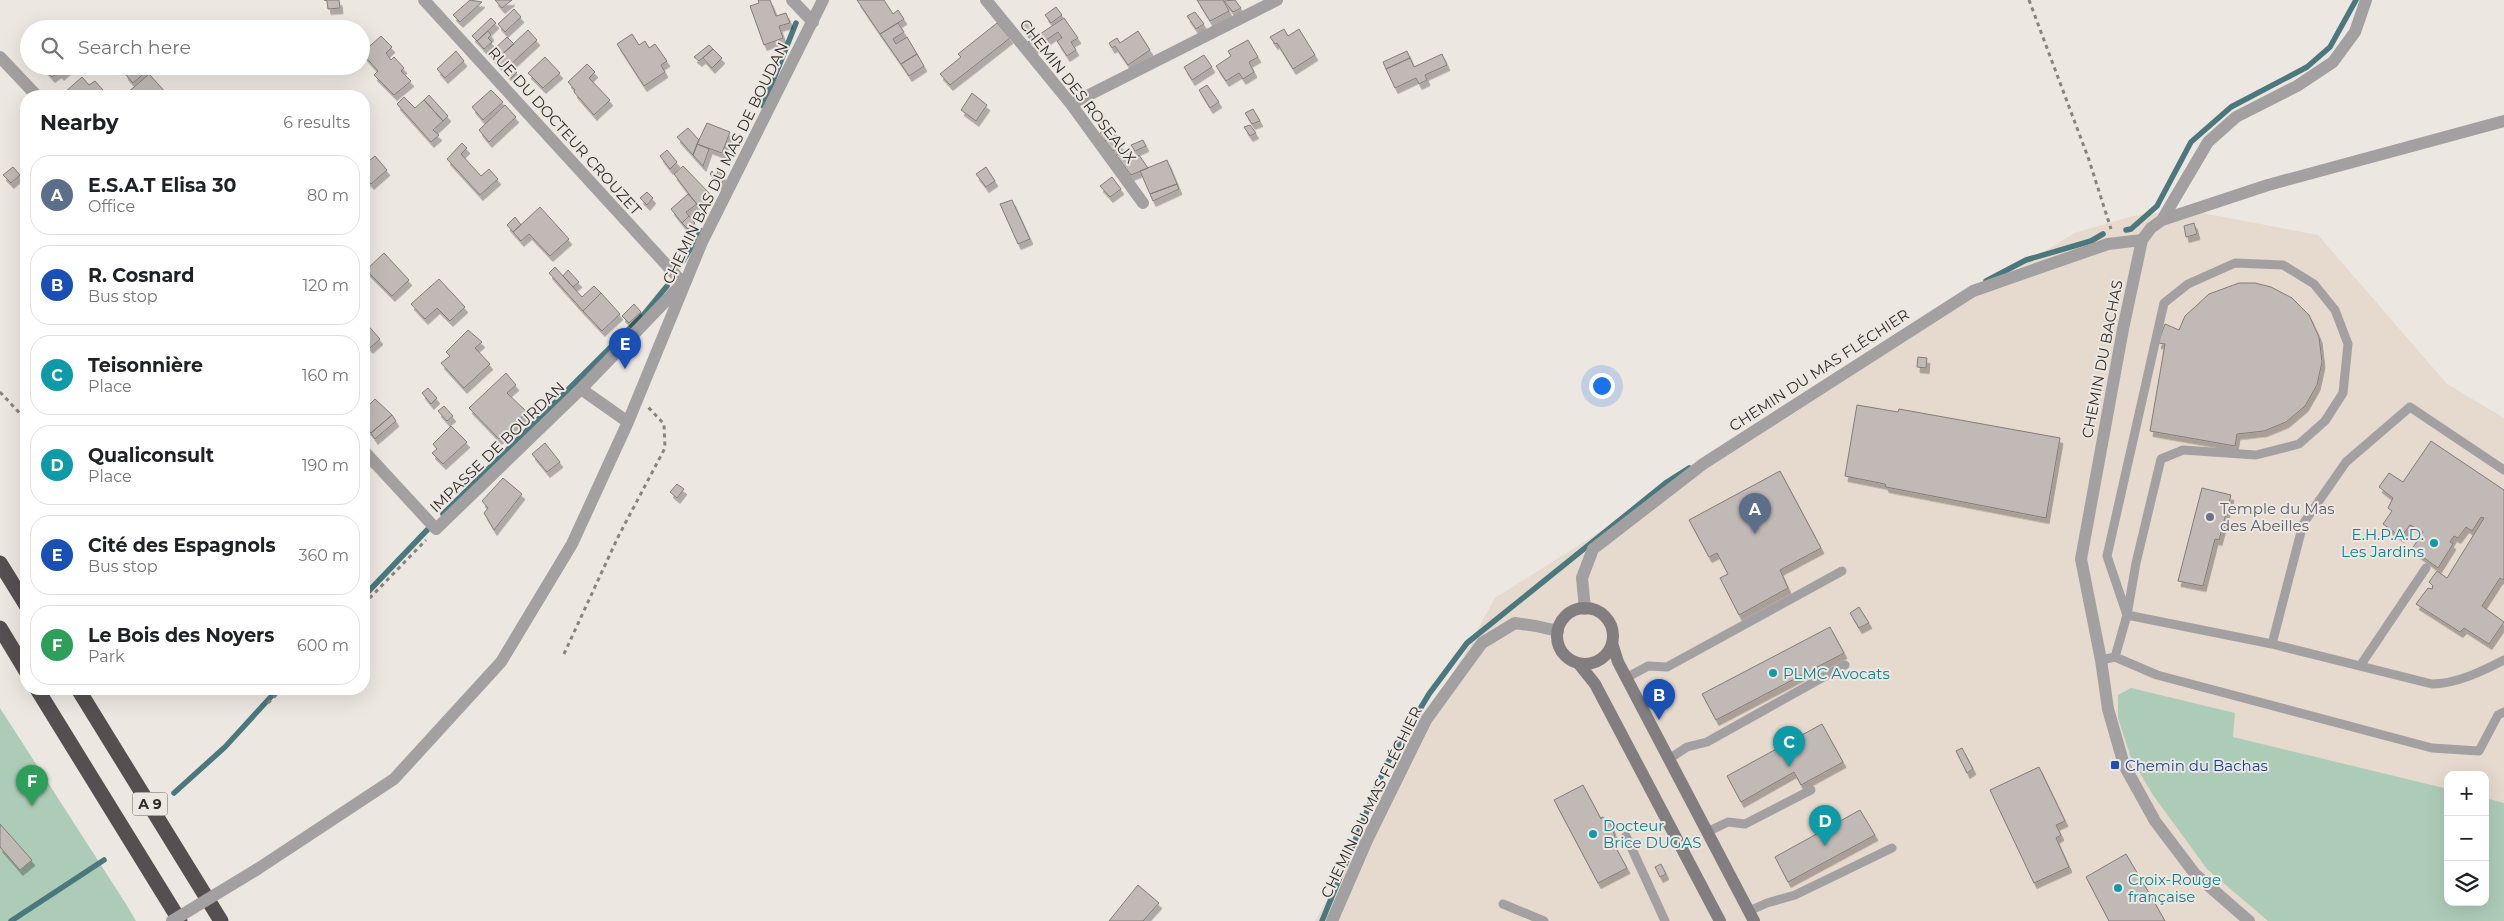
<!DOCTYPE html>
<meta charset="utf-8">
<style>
:root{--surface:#fff;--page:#f6f6f6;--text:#202124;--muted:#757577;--line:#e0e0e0;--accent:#111827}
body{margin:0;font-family:Montserrat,sans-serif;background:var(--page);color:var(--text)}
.controls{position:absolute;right:15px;bottom:15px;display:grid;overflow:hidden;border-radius:10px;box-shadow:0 5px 20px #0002}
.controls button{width:45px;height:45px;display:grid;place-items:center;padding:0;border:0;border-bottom:1px solid var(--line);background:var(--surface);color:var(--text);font:25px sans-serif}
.you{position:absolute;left:1601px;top:385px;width:18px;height:18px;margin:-12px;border:4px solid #fff;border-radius:50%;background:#1a73e8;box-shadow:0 0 0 8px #1a73e833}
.badge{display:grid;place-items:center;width:32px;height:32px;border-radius:50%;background:var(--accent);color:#fff;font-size:16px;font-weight:700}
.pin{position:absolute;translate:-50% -41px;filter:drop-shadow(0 1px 2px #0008)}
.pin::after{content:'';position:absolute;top:26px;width:18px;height:15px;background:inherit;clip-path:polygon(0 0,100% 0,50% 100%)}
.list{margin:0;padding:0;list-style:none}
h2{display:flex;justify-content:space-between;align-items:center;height:65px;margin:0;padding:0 20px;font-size:21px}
h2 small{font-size:16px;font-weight:400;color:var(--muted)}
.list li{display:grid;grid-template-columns:32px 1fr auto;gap:15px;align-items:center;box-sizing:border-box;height:80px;margin:0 10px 10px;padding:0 10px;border:1px solid var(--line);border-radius:20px}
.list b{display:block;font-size:19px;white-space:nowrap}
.list p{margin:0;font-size:16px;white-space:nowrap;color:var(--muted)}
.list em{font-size:16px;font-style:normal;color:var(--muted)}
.icon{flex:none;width:28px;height:28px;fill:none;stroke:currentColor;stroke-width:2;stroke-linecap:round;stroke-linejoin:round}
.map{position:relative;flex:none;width:2504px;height:921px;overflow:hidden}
.search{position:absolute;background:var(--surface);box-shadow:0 5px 20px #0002;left:20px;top:20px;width:350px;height:55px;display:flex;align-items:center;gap:12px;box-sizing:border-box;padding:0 18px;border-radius:28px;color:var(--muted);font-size:19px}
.panel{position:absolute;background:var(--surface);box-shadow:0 5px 20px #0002;left:20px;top:90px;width:350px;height:605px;border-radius:20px}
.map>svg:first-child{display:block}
.built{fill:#e6d9ce;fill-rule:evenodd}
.green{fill:#adccb8}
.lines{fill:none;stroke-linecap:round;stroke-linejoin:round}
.stream{stroke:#4a787c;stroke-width:5.5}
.building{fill:#c1b9b5;stroke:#837c79;filter:url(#shadow)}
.path{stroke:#878480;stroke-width:3;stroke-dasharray:4 4;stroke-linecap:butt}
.service{stroke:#a3a0a1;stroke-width:9}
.minor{stroke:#a3a0a1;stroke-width:12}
.secondary{stroke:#827d7e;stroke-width:12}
.motorway{stroke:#564f51;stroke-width:15}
.minor-bridge{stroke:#a3a0a1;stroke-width:12}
.worship-dot{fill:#6b7280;stroke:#ede7e2;stroke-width:2}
.culture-dot{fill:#0f9aa8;stroke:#ede7e2;stroke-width:2}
.transit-dot{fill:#1a4fb4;stroke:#ede7e2;stroke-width:2}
.labels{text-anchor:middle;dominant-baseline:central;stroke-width:4;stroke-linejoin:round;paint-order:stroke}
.shield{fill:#ede7e2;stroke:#676360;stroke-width:1}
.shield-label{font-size:14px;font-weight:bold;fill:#2d2b29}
.street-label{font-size:15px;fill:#2d2b29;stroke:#ede7e2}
.worship-label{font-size:15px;fill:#5b616d;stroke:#ede7e2;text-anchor:start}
.culture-label{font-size:15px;fill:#0d838f;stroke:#ede7e2;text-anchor:start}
.transit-label{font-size:15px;fill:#164399;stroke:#ede7e2;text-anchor:start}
</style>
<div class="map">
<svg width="2504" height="921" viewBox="0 0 2504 921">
<defs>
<filter id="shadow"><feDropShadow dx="3" dy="5.5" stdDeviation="0" flood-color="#0004"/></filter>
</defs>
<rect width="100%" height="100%" fill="#ede7e2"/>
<path class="built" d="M2187,210l131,25 129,149 57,34v503h-1189l180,-323 579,-365 59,-17zM2448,775h37v127h-37z"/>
<path class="green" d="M2131,688l104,25 -2,24 215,52v113h37v-104l19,5v118h-236l-61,-52 -54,-74 -22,-37 -13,-40v-23z
M0,708l126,196 10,17h-136z"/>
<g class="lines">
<path class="stream" d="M763,106l33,-83
M2126,230l5,-1 26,-23 34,-64 40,-35 76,-40 23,-20 26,-47
M683,261l18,-30
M1986,281l40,-21 65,-19 12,-7
M443,514l202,-201 22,-27
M364,596l66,-69
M174,793l51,-46 53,-58
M11,921l93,-61
M1322,921l63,-154 44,-73 38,-51 200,-161 22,-14"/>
</g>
<path class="building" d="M324,0h15l1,8 -12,1 -1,-8z
M470,0l12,2 -22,20 -7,-7z
M495,0h17l-10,8z
M758,0h12l6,16 10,-3 4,10 -11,3 4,12 -19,7 -14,-39 9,-3z
M857,0h27l9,14 5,-4 6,9 -24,15z
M1197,0h26l6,11 -19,10z
M1235,0l6,8 -8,4 -9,-11z
M1056,7l6,8 -11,8 -6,-8z
M514,9l7,8 -16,15 -7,-8z
M1195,12l9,12 -8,5 -9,-13z
M491,18l5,5 -19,18 -5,-5z
M1064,18l14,20 -7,4 5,8 -9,6 -10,-15 5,-3 -4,-6 -25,17 -5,-7z
M1028,22l6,9 -6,4 -7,-8z
M898,23l6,9 -11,7 3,5 11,-7 10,17 -16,10 -21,-30z
M997,23l13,15 -60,47 -10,-11 21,-17 -3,-3z
M1284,29l4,7 11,-7 16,26 -22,14 -16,-26 -2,1 -5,-7z
M528,30l9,10 -27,25 7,7 -6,6 -16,-17z
M488,31l3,4 -3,3 4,4 -8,7 -7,-8z
M1138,31l12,19 -22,15 -13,-19 -3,2 -3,-5 8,-5 3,5z
M632,34l7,11 6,-4 4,7 6,-4 12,17 -6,4 4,7 -21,14 -27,-42z
M381,36l11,11 -6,6 5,7 3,-3 10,11 -3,3 10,10 -17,14 -20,-20 4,-4 -16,-18z
M507,37l7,7 -19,17 -6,-7z
M1248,40l10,17 -9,5 5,10 -11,7 -4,-6 -13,8 -10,-15 15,-10 -3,-5z
M709,45l4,4 -14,12 -5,-4z
M713,49l9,9 -10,10 -9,-10z
M456,51l8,10 -19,17 -8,-9z
M1407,51l3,7 -24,11 -3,-7z
M917,54l7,12 -15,10 -8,-12z
M1442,54l5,11 -22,10 2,5 -8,4 -3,-6 -21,10 -9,-19 24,-11 4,9z
M1204,55l8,12 -20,13 -8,-13z
M545,57l15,16 -17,15 -15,-15z
M587,64l8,8 -6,6 21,22 -16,15 -20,-23 1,-2 -7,-8z
M42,66h29l-10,9 -2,-3 -7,5z
M131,66h11l5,5 -14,12 -8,-9z
M149,74l19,21 -40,1 -2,-2z
M82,77l7,8 6,-4 8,9 -7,6h-29l-3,-3z
M1207,85l12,17 -9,6 -11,-18z
M491,90l12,12 -20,18 -11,-13z
M972,93l15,12 -11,16 -15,-11z
M429,95l19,21 -5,5 -19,-21z
M404,97l11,11 9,-8 19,21 -10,9 6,5 -8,7 -34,-38z
M505,105l11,12 -27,25 -10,-12z
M1253,109l7,12 -8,3 -7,-11z
M707,123l23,9 -8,21 -25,-9z
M1110,125l6,8 -11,8 -6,-7z
M1250,125l6,8 -6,3 -6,-9z
M688,128l11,12 -6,15 -16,-18z
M1113,136l8,9 -8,6 -8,-10z
M1143,140l3,6 -11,5 -4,-6z
M462,143l5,5 -6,6 20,22 8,-7 9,10 -18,16 -33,-36z
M697,144l12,5 -6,17 -10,-11z
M667,150l10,12 -7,7 -10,-13z
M1127,150l7,9 5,-4 9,13 -17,7 -15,-20z
M375,156l12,14 -16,14 -7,-8v-11z
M1167,160l10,24 -27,10 -10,-23z
M683,166l28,29 -13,11 -24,-32z
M13,167l7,8 -9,8 -8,-8z
M986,167l9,14 -9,6 -10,-13z
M712,171l4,5 2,-5 7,6 -5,9 -10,-12z
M1112,177l9,12 -11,8 -10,-11z
M1177,184l2,5 -26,12 -3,-7z
M647,192l6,6 -6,7 -7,-7z
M688,194l9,10 -11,8 3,4 -7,7 -11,-14z
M1012,200l18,39 -12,5 -18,-40z
M540,207l29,32 -19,17 -21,-22 -8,7 -8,-9z
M689,216l6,7 -7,6 -6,-6z
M515,217l6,8 -8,7 -6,-7z
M2194,223l3,11 -11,3 -2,-11z
M384,253l25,27 -17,16 -26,-26z
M555,267l27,30 12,-11 7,7 -18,18 -34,-38z
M568,270l11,12 -6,5 -10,-11z
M439,279l26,28 -15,14 -13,-13 -12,11 -14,-15z
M2239,283h16l16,4 21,11 17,17 10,22 3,25 -5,23 -12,21 -19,16 -22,9 -27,3 -2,12 -85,-15 15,-87 -7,-1 7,-19 14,6 6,-14 24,-22z
M601,293l19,21 -18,17 -19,-20z
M634,304l7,8 -12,11 -7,-7z
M364,321l16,18 -10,9 -6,-7z
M468,330l14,12 -7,6 15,16 -26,24 -23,-25 9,-7 -4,-4z
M1918,357l9,1 -1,10 -9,-1z
M506,373l10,12 -9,8 20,19 -28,27 -30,-31z
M428,388l9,10 -6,6 -9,-11z
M375,399l17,16 -21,18 -7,-8v-19l2,2z
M1857,405l41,7 1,-3 161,29 -14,80 -160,-31 -1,-3 -40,-8z
M444,406l9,10 -6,5 -9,-10z
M392,415l4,6 -21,18 -4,-6z
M451,426l16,16 -24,22 -11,-11 5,-4 -4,-5z
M2431,441l73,49v88l-1,2 -3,-2 -18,28 22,16 -15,22 -25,-16 -4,4 -44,-28 12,-16 4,1 1,-3 -4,-4 8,-11 10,7 37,-60 -3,-1 -9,14 -6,-4 -8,11 -4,-2 -4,6 3,2 -15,24 -26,-19 11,-17 -13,-7 -9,12 -18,-13 9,-13 -4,-3 5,-10 -14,-11 10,-14 14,9z
M545,443l15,19 -13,10 -15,-18z
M1780,471l41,77 -41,22 8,18 -49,27 -19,-37 8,-4 -11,-21 -8,4 -20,-37z
M503,478l19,16 -28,36 -10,-17 4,-5 -6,-7z
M677,484l7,5 -7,9 -7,-6z
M2202,488l29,7 -12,45 -4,-1 -12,47 -25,-5z
M1859,607l10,16 -10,5 -9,-15z
M1830,627l14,26 -128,67 -14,-26z
M1822,724l21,38 -42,23 -7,-13 -53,30 -14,-26z
M1962,748l11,21 -6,4 -11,-22z
M2039,767l26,54 -9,4 5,10 -5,3 13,29 -35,16 -44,-93z
M1583,785l18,34 1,-2 6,3 3,5 4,12v4h-3l15,27 -29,15 -44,-83z
M1860,810l15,25 -87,47 -13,-25z
M0,824l32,36 -12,10 -20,-23z
M2126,854l26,44 13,23h-56l-23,-44z
M1661,864l5,10 -6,3 -5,-10z
M1138,885l21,18 -16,18h-34z"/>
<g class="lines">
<path class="path" d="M2029,0l60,160 22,69
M0,392l26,28
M364,604l62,-64
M564,654l54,-117 47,-89 -1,-24 -16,-17
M268,703l14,-14"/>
<path class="service" d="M2272,644l31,-120 43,-62 64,-55 94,63
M2115,657l12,-42 9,-52 25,-104 22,-9 73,5 43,-11 26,-23 18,-28 5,-49 -13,-34 -21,-26 -31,-19 -48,-2 -47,21 -24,19 -57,253 20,59 145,29 160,40c24,0 51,-13 72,-24
M2101,660l14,-3 42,18 275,73 47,3 19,-36 6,-3
M2360,666l66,-98
M1626,678l22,-12 19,1 175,-96
M1669,759l18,-12 20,-5 138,-77
M1707,832l21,-10 17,2 66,-34
M1626,836l39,85
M1503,904l41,17
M1749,911l18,-8 28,-8 97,-47"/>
<path class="minor" d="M792,0l21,22
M986,0l85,104 72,99
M0,57l37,39
M1071,104l206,-104
M2162,220l106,-35 236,-64
M581,389l47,33
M364,451l72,78 145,-140 102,-106 -259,-283
M1585,609l-3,-31 11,-29 110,-85 270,-173 135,-47 34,-4
M256,870l138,-91 107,-117 71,-118 56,-122 74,-180 121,-242
M1332,921l35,-81 59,-120 56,-77 33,-20 21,3 22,5
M2249,921l-54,-47 -40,-53 -31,-56 -16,-56 -7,-49 -20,-101 42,-230 19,-89 9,-12 11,-8 46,-78 28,-25 61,-31 36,-24 22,-30 11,-32"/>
<path class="secondary" d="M1557 636a28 28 0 1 1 56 0a28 28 0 1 1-56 0Z
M1612,643l6,19 136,259
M1579,664l16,20 125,237"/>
<path class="motorway" d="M0,563l26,42
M0,628l26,43
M37,689l143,232
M78,689l143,232"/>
<path class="minor-bridge" d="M172,921l84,-51"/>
</g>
<circle class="worship-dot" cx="2210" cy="517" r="5"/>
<g class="culture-dot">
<circle cx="2434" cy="543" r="5"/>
<circle cx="1773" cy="673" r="5"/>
<circle cx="1593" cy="834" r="5"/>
<circle cx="2118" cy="888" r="5"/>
</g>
<rect class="transit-dot" x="2110" y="760" width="10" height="10" rx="2.5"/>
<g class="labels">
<rect class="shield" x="132.5" y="792.5" width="35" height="23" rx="4"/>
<g class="shield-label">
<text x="150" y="804">A 9</text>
</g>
<g class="street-label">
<text transform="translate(1078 91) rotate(52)">CHEMIN DES ROSEAUX</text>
<text transform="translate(565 131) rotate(48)">RUE DU DOCTEUR CROUZET</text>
<text transform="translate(725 163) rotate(-64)">CHEMIN BAS DU MAS DE BOUDAN</text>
<text transform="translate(2102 359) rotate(-79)">CHEMIN DU BACHAS</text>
<text transform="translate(1819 370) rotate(-33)">CHEMIN DU MAS FLÉCHIER</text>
<text transform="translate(497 447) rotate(-44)">IMPASSE DE BOURDAN</text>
<text transform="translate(1371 802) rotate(-64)">CHEMIN DU MAS FLÉCHIER</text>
</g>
<g class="worship-label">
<text x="2220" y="508">Temple du Mas<tspan x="2220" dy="17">des Abeilles</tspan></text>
</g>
<g class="culture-label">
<text x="2424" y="534" text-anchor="end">E.H.P.A.D.<tspan x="2424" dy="17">Les Jardins</tspan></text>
<text x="1783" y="673">PLMC Avocats</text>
<text x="1603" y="825">Docteur<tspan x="1603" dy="17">Brice DUGAS</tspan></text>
<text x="2128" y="879">Croix-Rouge<tspan x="2128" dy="17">française</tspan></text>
</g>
<g class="transit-label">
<text x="2125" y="765">Chemin du Bachas</text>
</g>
</g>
</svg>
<div class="controls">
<button>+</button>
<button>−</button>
<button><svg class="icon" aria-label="layers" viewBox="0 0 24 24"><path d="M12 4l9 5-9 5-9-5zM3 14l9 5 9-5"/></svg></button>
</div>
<div class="you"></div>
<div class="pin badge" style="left:1755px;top:534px;background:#5c6f8a">A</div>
<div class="pin badge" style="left:1659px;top:720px;background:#1a4fb4">B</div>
<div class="pin badge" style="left:1789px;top:767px;background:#0f9aa8">C</div>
<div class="pin badge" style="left:1825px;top:846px;background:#0f9aa8">D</div>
<div class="pin badge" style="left:625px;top:369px;background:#1a4fb4">E</div>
<div class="pin badge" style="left:32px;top:806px;background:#2e9e5b">F</div>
<div class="search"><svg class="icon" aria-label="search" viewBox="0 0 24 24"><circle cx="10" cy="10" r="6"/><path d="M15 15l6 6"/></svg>Search here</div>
<section class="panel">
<h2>Nearby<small>6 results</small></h2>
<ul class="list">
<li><span class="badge" style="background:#5c6f8a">A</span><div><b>E.S.A.T Elisa 30</b><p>Office</p></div><em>80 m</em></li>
<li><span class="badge" style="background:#1a4fb4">B</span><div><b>R. Cosnard</b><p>Bus stop</p></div><em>120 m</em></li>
<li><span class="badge" style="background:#0f9aa8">C</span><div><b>Teisonnière</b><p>Place</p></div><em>160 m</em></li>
<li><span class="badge" style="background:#0f9aa8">D</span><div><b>Qualiconsult</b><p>Place</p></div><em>190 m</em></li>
<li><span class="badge" style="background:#1a4fb4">E</span><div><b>Cité des Espagnols</b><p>Bus stop</p></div><em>360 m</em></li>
<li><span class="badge" style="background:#2e9e5b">F</span><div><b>Le Bois des Noyers</b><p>Park</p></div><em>600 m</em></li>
</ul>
</section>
</div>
